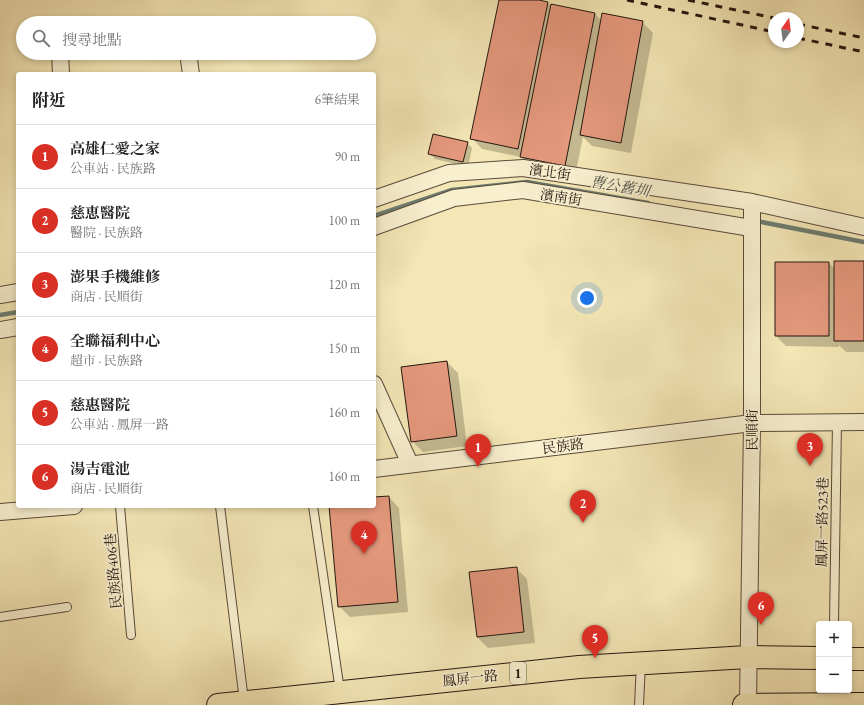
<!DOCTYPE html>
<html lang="zh-TW">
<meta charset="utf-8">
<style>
:root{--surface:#fff;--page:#f6f6f6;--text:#222;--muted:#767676;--line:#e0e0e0;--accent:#d93025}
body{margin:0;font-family:"EB Garamond","Noto Serif TC",serif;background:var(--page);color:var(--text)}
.controls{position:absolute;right:12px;bottom:12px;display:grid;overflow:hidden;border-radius:4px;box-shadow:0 2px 6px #0003}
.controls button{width:36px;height:36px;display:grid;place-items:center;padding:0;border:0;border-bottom:1px solid var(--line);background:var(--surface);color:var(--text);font:20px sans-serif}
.compass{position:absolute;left:768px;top:12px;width:36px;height:36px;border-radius:50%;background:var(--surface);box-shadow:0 2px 6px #0003;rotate:14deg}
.you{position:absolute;left:587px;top:298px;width:14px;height:14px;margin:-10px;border:3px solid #fff;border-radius:50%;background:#1a73e8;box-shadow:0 0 0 6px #1a73e833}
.badge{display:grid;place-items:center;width:26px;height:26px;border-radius:50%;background:var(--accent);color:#fff;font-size:13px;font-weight:700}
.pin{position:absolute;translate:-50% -33px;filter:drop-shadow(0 1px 2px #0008)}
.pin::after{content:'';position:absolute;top:21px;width:14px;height:12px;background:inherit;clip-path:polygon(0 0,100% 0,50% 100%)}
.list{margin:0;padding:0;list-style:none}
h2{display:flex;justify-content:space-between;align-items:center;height:52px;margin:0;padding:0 16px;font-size:17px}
h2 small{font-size:13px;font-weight:400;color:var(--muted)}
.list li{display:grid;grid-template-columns:26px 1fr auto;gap:12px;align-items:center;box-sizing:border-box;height:64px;padding:0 16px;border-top:1px solid var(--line)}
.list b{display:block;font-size:15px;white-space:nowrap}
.list p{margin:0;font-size:13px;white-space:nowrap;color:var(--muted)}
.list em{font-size:13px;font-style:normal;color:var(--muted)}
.icon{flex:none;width:22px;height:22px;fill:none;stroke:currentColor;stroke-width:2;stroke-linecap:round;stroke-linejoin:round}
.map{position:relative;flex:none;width:864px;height:705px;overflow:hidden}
.search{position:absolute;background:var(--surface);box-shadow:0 2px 6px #0003;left:16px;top:16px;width:360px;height:44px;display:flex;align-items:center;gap:10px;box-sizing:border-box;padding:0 14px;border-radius:22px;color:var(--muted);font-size:15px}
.panel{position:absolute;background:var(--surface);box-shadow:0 2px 6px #0003;left:16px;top:72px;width:360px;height:436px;border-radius:4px}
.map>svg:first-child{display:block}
.shadow{fill:#0003}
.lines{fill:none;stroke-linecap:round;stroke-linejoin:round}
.stream{stroke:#6c7c70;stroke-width:4.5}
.building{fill:#e4987c;stroke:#251711}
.service-casing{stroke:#594b3a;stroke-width:10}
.minor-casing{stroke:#594b3a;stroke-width:18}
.primary-casing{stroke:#251711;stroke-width:24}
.service{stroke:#f8efcf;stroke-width:8}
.minor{stroke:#f8efcf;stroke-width:16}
.primary{stroke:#f4e6b5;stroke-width:22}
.rail{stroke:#251711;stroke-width:3;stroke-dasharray:7 7;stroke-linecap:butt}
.labels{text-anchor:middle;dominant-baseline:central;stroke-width:3.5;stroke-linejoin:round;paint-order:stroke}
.shield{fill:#f8efcf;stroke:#64584a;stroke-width:1}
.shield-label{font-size:13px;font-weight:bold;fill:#251711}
.street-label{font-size:14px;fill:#251711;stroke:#f8efcf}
.water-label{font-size:15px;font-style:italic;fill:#4f5248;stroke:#f8efcf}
</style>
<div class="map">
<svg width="864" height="705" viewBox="0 0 864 705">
<rect width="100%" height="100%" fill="#f4e6b5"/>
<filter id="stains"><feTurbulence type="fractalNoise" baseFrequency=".005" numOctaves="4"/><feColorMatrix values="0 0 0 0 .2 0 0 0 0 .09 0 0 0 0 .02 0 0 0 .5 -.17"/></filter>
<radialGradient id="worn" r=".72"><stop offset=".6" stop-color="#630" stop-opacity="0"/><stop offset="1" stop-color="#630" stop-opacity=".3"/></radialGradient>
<path class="shadow" d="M500,0h34l14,3 3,3 44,8 7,7 40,1 11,11 -22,120 -39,-7 -9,-9 -8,39 -43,-8 -11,-11 -39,-8 -10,-11z
M467,143l5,5 -4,19 -33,-8 -5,-5z
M864,262v90h-18l-7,-7v2l-53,-1 -10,-10v-73h53l6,6z
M447,362l11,11 9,73 -44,6 -11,-11z
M389,497l10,11 9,104 -58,5 -11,-11 -9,-100h44v-8z
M516,568l11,11 8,64 -47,5 -11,-11 -7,-64z"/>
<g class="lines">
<path class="stream" d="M374,216l78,-26 75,-8 121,21
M756,221l108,21
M0,315l18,-3"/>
</g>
<path class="building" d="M499,0h40l9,2 -30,147 -48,-10z
M551,4l44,9 -30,153 -45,-9z
M602,13l41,8 -22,122 -41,-8z
M433,134l35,8 -5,20 -35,-8z
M834,261h30v80h-30z
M775,262h54v74h-54z
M447,361l10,75 -46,6 -10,-75z
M389,496l9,106 -60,5 -9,-101h45v-9z
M517,567l7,65 -47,5 -8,-65z"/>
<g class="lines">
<g class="service-casing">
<path id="service" d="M120,506l11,129
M220,506l24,195
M313,506l27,185
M0,617l67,-10
M834,624l3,-203
M639,705l2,-41"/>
</g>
<g class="minor-casing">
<path id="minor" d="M60,53l1,21
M188,53l3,21
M374,199l75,-26 74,-5 229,34 112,25
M374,227l80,-29 69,-8 228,38
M0,295l18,-3
M0,330l18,-3
M374,384l36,80
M374,469l378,-46 112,-1
M0,512l74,-6
M748,705l4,-282v-221"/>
</g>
<g class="primary-casing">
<path id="primary" d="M849,659h15
M218,705l361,-38 169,-10 71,1
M744,705l120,-1"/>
</g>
<use href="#service" class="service"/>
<use href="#minor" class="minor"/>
<use href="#primary" class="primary"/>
<path class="rail" d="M627,0l147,32
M688,0l86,18
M798,24l66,14
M798,38l66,14"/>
</g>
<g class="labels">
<rect class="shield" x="510" y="662" width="16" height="22" rx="3"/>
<g class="shield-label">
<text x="518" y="673">1</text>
</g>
<g class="street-label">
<text transform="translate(550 172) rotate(8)">濱北街</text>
<text transform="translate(561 197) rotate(9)">濱南街</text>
<text transform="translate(752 430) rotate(-90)">民順街</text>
<text transform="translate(563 446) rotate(-7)">民族路</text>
<text transform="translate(822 522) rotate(-89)">鳳屏一路523巷</text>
<text transform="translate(113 571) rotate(-95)">民族路406巷</text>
<text transform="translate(470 678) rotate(-6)">鳳屏一路</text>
</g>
<g class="water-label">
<text transform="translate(620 186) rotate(10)">曹公舊圳</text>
</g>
</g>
<rect width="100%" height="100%" filter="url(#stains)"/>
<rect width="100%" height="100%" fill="url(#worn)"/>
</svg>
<div class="controls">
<button>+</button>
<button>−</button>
</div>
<svg class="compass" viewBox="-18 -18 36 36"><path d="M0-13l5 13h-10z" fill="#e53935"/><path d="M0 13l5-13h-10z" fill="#767676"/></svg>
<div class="you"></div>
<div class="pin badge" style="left:478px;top:467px">1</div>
<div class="pin badge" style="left:583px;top:523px">2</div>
<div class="pin badge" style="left:810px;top:466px">3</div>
<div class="pin badge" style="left:364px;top:554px">4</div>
<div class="pin badge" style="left:595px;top:658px">5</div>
<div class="pin badge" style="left:761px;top:625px">6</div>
<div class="search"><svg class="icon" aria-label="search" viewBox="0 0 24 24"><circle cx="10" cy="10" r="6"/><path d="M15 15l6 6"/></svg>搜尋地點</div>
<section class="panel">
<h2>附近<small>6筆結果</small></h2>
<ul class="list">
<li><span class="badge">1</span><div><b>高雄仁愛之家</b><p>公車站 · 民族路</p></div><em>90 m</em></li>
<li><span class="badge">2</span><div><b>慈恵醫院</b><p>醫院 · 民族路</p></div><em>100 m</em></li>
<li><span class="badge">3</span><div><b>澎果手機維修</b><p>商店 · 民順街</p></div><em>120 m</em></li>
<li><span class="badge">4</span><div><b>全聯福利中心</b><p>超市 · 民族路</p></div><em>150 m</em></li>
<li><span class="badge">5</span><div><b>慈惠醫院</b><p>公車站 · 鳳屏一路</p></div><em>160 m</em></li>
<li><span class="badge">6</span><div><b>湯吉電池</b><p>商店 · 民順街</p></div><em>160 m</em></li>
</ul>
</section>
</div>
